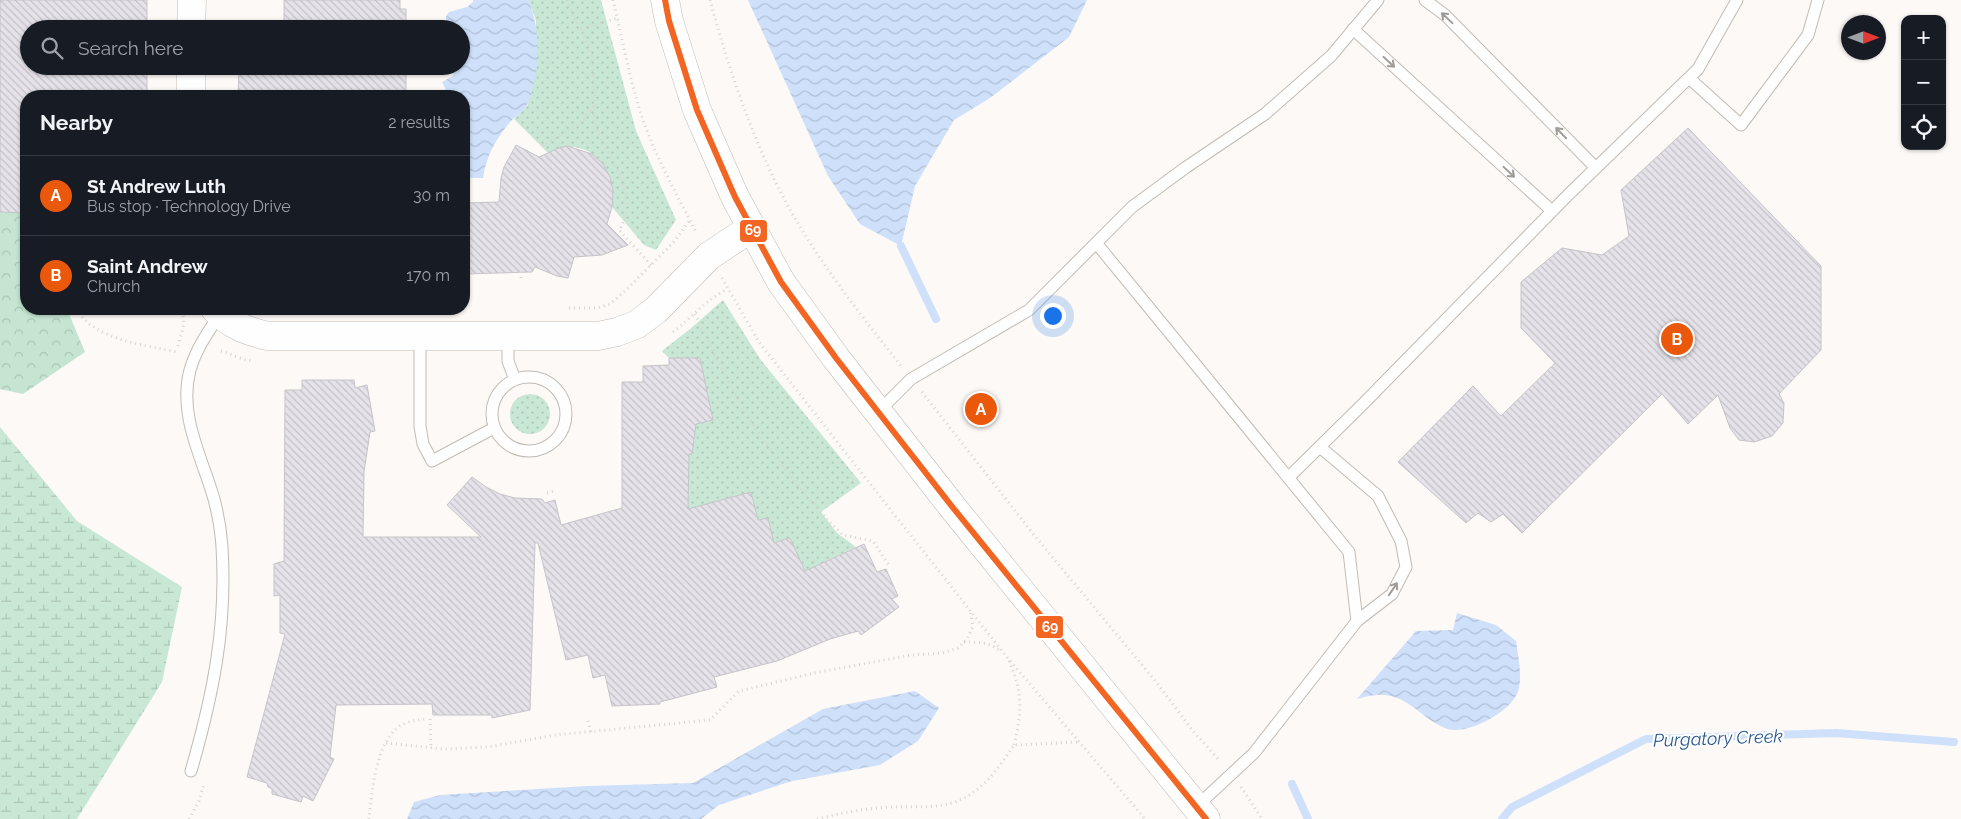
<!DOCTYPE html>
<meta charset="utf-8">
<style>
:root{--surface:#171b24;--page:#20242c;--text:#f1f3f6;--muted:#9ea1a6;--line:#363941;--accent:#ea580c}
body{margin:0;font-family:Raleway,sans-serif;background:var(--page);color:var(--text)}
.controls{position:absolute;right:15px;top:15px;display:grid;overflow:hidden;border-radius:10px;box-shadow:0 1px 4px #0004}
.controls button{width:45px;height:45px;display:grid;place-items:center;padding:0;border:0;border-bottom:1px solid var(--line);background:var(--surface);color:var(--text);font:25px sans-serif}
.compass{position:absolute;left:1841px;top:15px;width:45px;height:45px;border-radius:50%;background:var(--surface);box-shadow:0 1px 4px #0004;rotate:90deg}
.you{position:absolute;left:1052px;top:315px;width:18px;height:18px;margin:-12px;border:4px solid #fff;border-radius:50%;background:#1a73e8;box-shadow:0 0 0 8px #1a73e833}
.badge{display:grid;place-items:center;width:32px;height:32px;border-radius:50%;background:var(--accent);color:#fff;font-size:16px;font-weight:700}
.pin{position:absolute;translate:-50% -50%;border:2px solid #fff;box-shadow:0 1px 5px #0006}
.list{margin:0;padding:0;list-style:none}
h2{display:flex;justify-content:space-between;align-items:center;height:65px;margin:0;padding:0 20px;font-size:21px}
h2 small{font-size:16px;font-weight:400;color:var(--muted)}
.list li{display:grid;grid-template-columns:32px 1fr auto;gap:15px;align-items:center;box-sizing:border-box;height:80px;padding:0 20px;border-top:1px solid var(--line)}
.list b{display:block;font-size:19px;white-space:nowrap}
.list p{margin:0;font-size:16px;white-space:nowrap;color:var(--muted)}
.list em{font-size:16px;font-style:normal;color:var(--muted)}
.icon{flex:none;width:28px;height:28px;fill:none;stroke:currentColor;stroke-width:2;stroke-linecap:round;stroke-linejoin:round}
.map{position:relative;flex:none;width:1961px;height:819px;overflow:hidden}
.search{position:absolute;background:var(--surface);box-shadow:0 1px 4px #0004;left:20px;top:20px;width:450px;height:55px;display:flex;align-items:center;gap:12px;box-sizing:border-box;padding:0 18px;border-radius:28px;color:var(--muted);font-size:19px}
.panel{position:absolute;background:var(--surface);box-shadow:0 1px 4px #0004;left:20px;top:90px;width:450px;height:225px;border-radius:20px}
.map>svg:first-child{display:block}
.forest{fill:url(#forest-crowns)}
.wetland{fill:url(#wetland-marsh)}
.park{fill:url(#park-dots)}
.water{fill:url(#water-waves)}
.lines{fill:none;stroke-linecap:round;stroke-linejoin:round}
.stream{stroke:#cee0fa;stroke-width:8}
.building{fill:url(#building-back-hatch);stroke:#c6c4c8}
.lane-casing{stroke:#c1bbb4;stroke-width:13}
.secondary-casing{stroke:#c1bbb4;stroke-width:29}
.path{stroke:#d6d4d2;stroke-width:3;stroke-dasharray:1 4;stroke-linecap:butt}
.lane{stroke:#fffefe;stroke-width:11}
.secondary{stroke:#fffefe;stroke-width:28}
.bus-1-casing{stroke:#fff;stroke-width:10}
.bus-1{stroke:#f26522;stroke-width:6}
.oneway{stroke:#a09b96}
.labels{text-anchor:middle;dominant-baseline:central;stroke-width:4;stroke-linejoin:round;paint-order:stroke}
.water-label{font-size:18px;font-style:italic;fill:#2a5891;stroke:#fff}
.line-badge{stroke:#fff;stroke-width:2}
.badge-label{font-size:14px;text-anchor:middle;font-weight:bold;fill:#fff}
</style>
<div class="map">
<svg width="1961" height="819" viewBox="0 0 1961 819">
<defs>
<pattern id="forest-crowns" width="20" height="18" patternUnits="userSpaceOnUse" patternTransform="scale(1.25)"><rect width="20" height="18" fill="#c5e5d2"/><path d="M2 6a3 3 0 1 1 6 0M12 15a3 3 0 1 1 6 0" fill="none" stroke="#aac4b4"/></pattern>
<pattern id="wetland-marsh" width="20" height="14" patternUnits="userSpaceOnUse" patternTransform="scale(1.25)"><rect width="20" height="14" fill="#c9e7d5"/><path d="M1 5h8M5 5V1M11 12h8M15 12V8" fill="none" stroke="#adc6b6"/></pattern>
<pattern id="park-dots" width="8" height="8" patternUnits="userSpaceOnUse" patternTransform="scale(1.25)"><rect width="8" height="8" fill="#c9e7d5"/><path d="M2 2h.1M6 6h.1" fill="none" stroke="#adc6b6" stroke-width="1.8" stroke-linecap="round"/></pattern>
<pattern id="water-waves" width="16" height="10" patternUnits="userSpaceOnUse" patternTransform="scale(1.25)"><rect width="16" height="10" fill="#cee0fa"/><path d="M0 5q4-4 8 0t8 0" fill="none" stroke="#b1c0d6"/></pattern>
<pattern id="building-back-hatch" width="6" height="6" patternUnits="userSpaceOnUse" patternTransform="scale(1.25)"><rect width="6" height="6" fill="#e5e3e9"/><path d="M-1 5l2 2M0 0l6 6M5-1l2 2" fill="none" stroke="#c5c2c7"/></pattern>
</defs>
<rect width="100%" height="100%" fill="#fcf9f6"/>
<path class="forest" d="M0,212l26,1v96h41l18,43 -62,42 -23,-5z"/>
<path class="wetland" d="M0,427l77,94 105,66 -20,95 -85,137h-77z"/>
<path class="park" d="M529,0h72l35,131 40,89 -20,30 -12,-5 -32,-38c2,-40 -23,-74 -64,-54l-34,-34 14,-14 8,-84z
M723,300l37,59 101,124 -40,29 16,21 19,14 -51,24 -15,-33 -16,5 -16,-23 -7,-28 -63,17 1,-55h3l4,-30 17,-5 -13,-60 -31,-1 -7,-7 28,-22z
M510 414a20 20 0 1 1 40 0a20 20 0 1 1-40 0Z"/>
<path class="water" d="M473,0h56c10,30 12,60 3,90 -1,5 -2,11 -5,15 -3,6 -11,11 -16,16 -15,17 -25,35 -28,57h-19v-82h-15l-7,-14 11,-6 2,-10h6l2,-11 -2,-3v-23h-15v-13l3,-4 18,-5 6,-5z
M748,0h339l-18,37 -79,61 -36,22 -39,66 -14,60 -41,-22 -32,-48z
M1457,613l39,12 20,16c2,15 6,32 3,47 -4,22 -50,47 -71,41 -25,-8 -37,-32 -64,-34 -8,-1 -19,2 -27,4l59,-68 37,-1z
M915,691l24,17 -21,33 -38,24 -88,16 -73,24 -18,14h-294l7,-17 26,-7 147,-9 106,-3 130,-74z"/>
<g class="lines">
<path class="stream" d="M901,246l35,73
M1292,784l16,35
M1502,819l10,-12 134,-68 190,-6 118,9"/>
</g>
<path class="building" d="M0,0h147v29h-118v37h118v30h-121v117l-26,-1z
M284,0h116v9h6v20h-122z
M239,66h167v30h-168z
M1688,128l133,138v84l-42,44 5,9 -1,20 -11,13 -18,6 -15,-2 -9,-12 -12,-33 -30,29 -26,-30 -140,139 -19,-19 -12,8 -13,-9 -12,10 -68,-61 75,-76 28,30 54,-53 -34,-35v-46l41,-34 40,7 27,-19 -8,-46z
M516,145l23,12 20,-9 8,-2 25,8 11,10 7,13 3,14 -1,16 -5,17 21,21 -26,10 -28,2 -6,21 -11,-2 -22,-9 -3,5 -68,2v-71l35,-1 2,-24 3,-11z
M669,358h31l13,62 -17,4 -4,30h-3l-1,55 63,-17 7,28 10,-2 6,25 16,-5 15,33 59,-27 13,28 9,-3 12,27 -6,3 7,8 -38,28 -3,-4 -28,8 -53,22 -63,16 3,10 -57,15v2l-48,2 -7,-31 -12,3 -5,-23 -22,5 -28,-117h-3l-5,167 -38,8v-3h-59l-1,-11 -96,1 -6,52 4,2 -21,42 -10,-5 -2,6 -29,-8v-5l-4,-2 -1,-4 -20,-6 38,-143 -5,-1v-38l-6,1v-32l10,-3 1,-171h17v-10h52l1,8 12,-3 8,46 -5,1 -6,40 -1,65h118l-34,-32 25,-28 14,10 14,7 15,4 27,1 3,4 10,-3 6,25 61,-17v-126h21v-16l26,-1z"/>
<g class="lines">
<g class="lane-casing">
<path id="lane" d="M1425,0l20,15 151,153
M1353,29l199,182
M1689,78l52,47 67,-90 10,-35
M1097,244l252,308 8,69 -103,132 -58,54
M420,335v91l3,18 9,17 62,-33
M508,336v25l7,19
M492 414a37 37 0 1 1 74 0a37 37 0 1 1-74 0Z
M878,412l33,-33 118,-69 103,-103 53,-39 80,-54 66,-58 47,-56
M1320,447l58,49 23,45 5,26 -14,27 -35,27
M1288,478l75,-74 205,-209 130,-126 39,-69
M191,771c22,-76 36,-144 31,-224 -1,-16 -4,-33 -8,-48 -12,-42 -36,-84 -24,-129 6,-21 18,-38 30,-56"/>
</g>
<g class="secondary-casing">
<path id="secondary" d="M665,0l4,21 28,89 38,87 46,85 55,76 118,151 252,310
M191,29l1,-29
M191,66v30
M215,309c16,16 31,22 53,27h330l19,-4 19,-7 20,-15 53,-54 42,-28"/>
</g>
<path class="path" d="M567,0c6,19 19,36 24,56 2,13 3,25 4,38 0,10 -1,21 1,31 10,36 48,66 23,105l32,35
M613,0c10,41 17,83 31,123 14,38 34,74 53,111
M710,0c17,63 38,126 67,185 33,66 79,124 124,181
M581,29l37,-11
M542,146l40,-24 12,-16
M521,272v10
M722,278l37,64 86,110 161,204 139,163
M569,308h28l13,-4 13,-11 50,-50 17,-23
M76,309c19,31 68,36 101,43
M695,314l37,76 28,46 41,53 26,30 16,16 30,6 17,26
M673,332c19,-14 33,-33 55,-43
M178,346l6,-22 -1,-10
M221,351l25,9 7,1
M922,392l112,143 123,148 36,48 27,30
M547,493l7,-2
M964,642c14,0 26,0 36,9
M1009,661c14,31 13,52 5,84
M430,719l1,29
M588,721l3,11
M386,743l58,6 44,-2 67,-12 155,-15 29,-29 80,-19 93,-17 31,-2 15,-5 9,-9 6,-13 -3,-16
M1241,787l21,32
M189,819l10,-18 5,-17
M369,819c3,-26 6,-71 27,-90 7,-7 20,-9 30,-10
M817,819c25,-6 49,-11 75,-12 26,-1 53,3 76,-11 20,-12 33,-32 46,-51l65,-3"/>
<use href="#lane" class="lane"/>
<use href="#secondary" class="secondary"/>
<g class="bus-1-casing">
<path id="bus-1" d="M665,0l4,21 28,89 38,87 46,85 55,76 118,151 252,310"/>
</g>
<use href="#bus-1" class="bus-1"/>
</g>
<defs><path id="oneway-shaft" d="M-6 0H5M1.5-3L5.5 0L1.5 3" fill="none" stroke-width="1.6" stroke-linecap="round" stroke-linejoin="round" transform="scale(1.25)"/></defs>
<g class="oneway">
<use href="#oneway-shaft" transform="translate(1447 18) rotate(-137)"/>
<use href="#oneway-shaft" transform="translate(1389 62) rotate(43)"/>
<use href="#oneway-shaft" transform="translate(1561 133) rotate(-134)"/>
<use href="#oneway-shaft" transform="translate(1509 172) rotate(43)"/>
<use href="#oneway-shaft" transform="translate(1393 589) rotate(-56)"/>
</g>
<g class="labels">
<g class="water-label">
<text transform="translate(1718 738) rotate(-2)">Purgatory Creek</text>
</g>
</g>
<g class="line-badge">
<rect x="739" y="219" width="29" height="24" rx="5" fill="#f26522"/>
<rect x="1035" y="615" width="29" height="24" rx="5" fill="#f26522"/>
</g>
<g class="badge-label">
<text x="753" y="235">69</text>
<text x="1050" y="632">69</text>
</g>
</svg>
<div class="controls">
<button>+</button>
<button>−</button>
<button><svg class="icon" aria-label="locate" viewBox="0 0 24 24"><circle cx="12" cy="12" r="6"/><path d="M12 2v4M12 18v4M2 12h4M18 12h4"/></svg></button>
</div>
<svg class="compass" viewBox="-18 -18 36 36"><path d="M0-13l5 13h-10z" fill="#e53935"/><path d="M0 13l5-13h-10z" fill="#9ea1a6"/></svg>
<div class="you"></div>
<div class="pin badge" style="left:981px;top:409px">A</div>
<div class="pin badge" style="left:1677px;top:339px">B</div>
<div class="search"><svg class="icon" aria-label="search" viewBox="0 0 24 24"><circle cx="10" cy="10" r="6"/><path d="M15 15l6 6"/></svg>Search here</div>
<section class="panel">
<h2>Nearby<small>2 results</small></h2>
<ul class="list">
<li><span class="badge">A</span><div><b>St Andrew Luth</b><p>Bus stop · Technology Drive</p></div><em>30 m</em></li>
<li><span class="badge">B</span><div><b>Saint Andrew</b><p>Church</p></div><em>170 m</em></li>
</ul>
</section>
</div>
